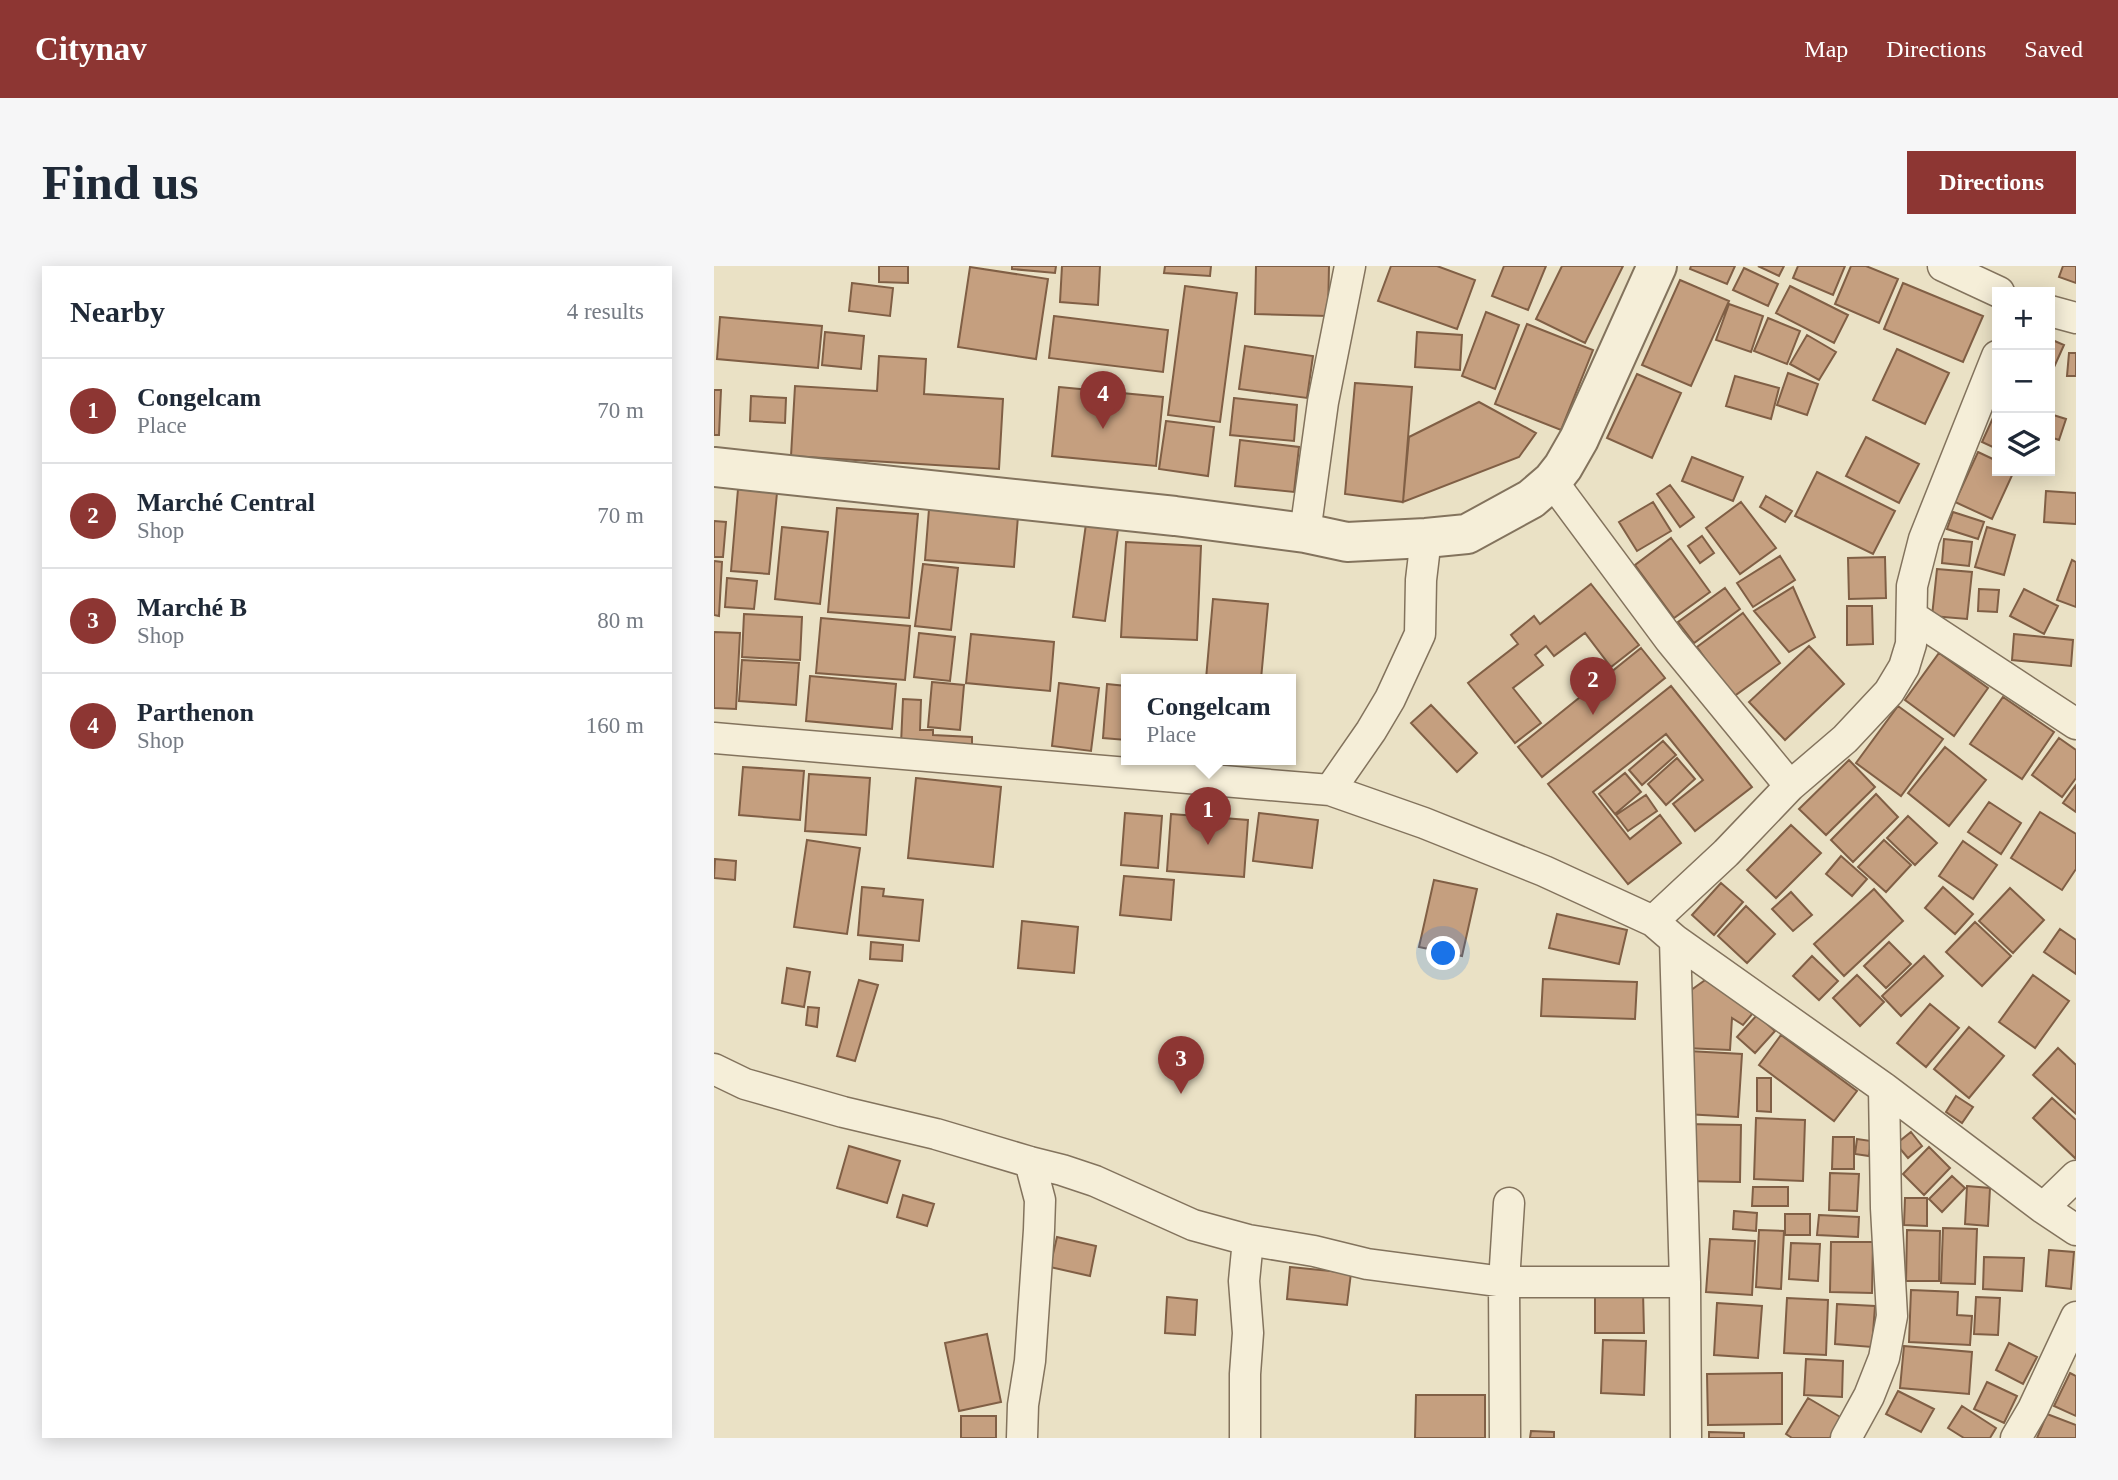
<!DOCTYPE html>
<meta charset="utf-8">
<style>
:root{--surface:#fff;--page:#f6f6f7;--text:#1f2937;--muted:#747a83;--line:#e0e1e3;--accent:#8d3633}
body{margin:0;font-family:Georgia,serif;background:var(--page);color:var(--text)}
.controls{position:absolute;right:21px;top:21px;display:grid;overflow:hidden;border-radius:0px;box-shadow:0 4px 18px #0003}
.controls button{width:63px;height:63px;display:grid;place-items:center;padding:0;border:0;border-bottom:2px solid var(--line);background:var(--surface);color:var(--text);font:35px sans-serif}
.you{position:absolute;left:730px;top:688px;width:24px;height:24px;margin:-18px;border:5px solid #fff;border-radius:50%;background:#1a73e8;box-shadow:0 0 0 10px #1a73e833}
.badge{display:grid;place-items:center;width:46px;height:46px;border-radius:50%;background:var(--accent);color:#fff;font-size:23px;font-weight:700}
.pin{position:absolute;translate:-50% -58px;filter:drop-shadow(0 2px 4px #0008)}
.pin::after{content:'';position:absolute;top:37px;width:24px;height:21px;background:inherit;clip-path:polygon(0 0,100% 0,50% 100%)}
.popup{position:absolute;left:407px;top:408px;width:175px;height:91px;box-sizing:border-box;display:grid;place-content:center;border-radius:0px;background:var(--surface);filter:drop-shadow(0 2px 5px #0005);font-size:23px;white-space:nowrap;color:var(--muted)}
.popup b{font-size:26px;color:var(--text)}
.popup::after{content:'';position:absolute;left:50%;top:100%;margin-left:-14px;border:14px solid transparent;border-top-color:var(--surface)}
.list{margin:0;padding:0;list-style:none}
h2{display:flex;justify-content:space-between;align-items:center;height:91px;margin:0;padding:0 28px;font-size:30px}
h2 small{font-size:23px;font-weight:400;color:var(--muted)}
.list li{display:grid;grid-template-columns:46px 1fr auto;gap:21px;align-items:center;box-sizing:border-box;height:105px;padding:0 28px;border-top:2px solid var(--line)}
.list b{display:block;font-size:26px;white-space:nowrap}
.list p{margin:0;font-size:23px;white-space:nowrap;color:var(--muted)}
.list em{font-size:23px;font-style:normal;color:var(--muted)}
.icon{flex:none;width:38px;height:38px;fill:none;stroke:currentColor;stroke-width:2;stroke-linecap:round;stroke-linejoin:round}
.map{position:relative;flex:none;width:1362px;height:1172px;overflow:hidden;border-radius:0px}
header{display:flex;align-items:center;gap:42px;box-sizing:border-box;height:98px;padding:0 35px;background:var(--accent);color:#fff}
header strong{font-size:33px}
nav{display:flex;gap:38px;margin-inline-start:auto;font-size:24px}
.intro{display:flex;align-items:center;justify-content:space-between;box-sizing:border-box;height:168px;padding:0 42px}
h1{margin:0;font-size:49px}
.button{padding:18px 32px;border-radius:0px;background:var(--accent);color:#fff;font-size:24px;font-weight:700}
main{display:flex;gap:42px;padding:0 42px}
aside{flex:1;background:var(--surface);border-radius:0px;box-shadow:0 4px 18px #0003}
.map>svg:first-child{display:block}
.building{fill:#c59f7f;stroke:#805f45;stroke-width:2}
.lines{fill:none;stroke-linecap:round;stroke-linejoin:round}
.minor-casing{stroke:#83735d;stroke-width:33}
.tertiary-casing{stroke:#83735d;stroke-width:42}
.minor{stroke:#f5eed8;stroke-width:30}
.tertiary{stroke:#f5eed8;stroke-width:38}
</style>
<header>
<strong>Citynav</strong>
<nav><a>Map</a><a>Directions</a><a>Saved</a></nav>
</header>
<div class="intro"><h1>Find us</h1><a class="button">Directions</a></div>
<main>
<aside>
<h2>Nearby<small>4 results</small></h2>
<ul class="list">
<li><span class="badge">1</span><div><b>Congelcam</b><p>Place</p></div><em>70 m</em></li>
<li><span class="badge">2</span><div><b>Marché Central</b><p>Shop</p></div><em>70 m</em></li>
<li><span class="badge">3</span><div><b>Marché B</b><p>Shop</p></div><em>80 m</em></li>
<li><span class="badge">4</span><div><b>Parthenon</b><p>Shop</p></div><em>160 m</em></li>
</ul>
</aside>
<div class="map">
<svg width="1362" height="1172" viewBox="0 0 1362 1172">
<rect width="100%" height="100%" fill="#eae1c5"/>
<path class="building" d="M165,0h29v17l-29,-1z
M298,0h44l-1,7 -43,-4z
M348,0h38l-2,39 -38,-3z
M451,0h46l-1,10 -46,-3z
M542,0h73l-1,50 -73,-2z
M677,0h46l38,14 -18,49 -79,-28z
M790,0h42l-18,44 -36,-14z
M848,0h61l-38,77 -49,-24z
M977,0h44l-8,18 -37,-15z
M1044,0h26l-5,10z
M1084,0h47l-12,29 -40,-17z
M1137,0h15l32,13 -19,44 -44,-19z
M1349,0h13v17l-17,-6z
M256,1l78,12 -12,80 -78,-12z
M1030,2l34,16 -10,22 -35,-16z
M966,14l49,21 -38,85 -49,-21z
M138,17l41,5 -3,28 -41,-5z
M1189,17l80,33 -20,46 -79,-33z
M471,20l52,7 -17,129 -52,-7z
M1076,20l58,29 -14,28 -58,-30z
M1015,38l34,12 -12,36 -35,-12z
M772,46l33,13 -24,64 -33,-13z
M340,50l114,14 -5,42 -114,-14z
M6,51l102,9 -4,42 -101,-9z
M1054,52l32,13 -13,33 -33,-13z
M813,58l66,26 -32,80 -66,-26z
M111,66l39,4 -3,33 -39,-4z
M703,66l45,3 -2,35 -45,-3z
M1093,69l29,17 -17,28 -29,-16z
M1336,73l14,6 -14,31z
M531,80l68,10 -6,42 -68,-9z
M1183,83l52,24 -24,51 -52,-24z
M1355,87h7v23h-9z
M165,90l47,3 -2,35 79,5 -4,70 -208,-13 4,-70 82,5z
M1074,107l30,11 -11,31 -30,-10z
M923,108l44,19 -29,65 -45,-20z
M1021,110l44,12 -8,31 -45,-13z
M641,117l57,4 -9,115 -58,-8z
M345,121l104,10 -7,69 -104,-10z
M0,124h7l-2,45h-5z
M37,130l35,2 -1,25 -35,-2z
M520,132l63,7 -3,36 -64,-6z
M765,136l57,31 -17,24 -116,45 6,-65z
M1283,143v40l-15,-7z
M1336,148l16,5 -7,21 -9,-3z
M452,155l48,6 -6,49 -49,-7z
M1152,171l53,27 -20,39 -53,-27z
M526,174l59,7 -5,45 -59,-6z
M1264,186l19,9v10h17l-22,48 -37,-17z
M978,191l51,20 -10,24 -51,-20z
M1103,206l78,39 -22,43 -78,-38z
M956,219l24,32 -14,10 -23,-33z
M24,223l39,4 -8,81 -38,-3z
M1332,225l30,2v31l-32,-2z
M1052,230l26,15 -7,11 -25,-15z
M939,236l18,29 -34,20 -18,-29z
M1027,236l35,46 -36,26 -34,-46z
M123,242l81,6 -9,104 -81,-6z
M215,243l89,7 -4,51 -89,-7z
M1239,246l31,10 -6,17 -31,-10z
M0,255l12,1 -3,35h-9z
M372,258l32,5 -13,92 -32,-4z
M68,261l46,5 -8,72 -45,-5z
M1273,261l28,8 -11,40 -29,-8z
M988,270l12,17 -14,10 -12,-17z
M957,272l39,54 -36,26 -39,-53z
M1230,273l28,3 -3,24 -27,-3z
M412,276l75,4 -4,94 -76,-3z
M1066,290l15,24 -42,27 -16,-24z
M1171,291l1,41 -37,1 -1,-41z
M1358,294l4,2v45l-19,-7z
M0,295l8,1 -3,54 -5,-1z
M209,298l35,4 -7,62 -36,-4z
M1223,303l35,3 -5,47 -35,-3z
M13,312l30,3 -3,28 -29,-2z
M877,318l48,61 -28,22 -26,-34 -31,23 -8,-10 -11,9 8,10 -30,23 28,35 -26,20 -47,-60 50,-39 -7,-9 23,-19 6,8z
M1079,321l22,50 -26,15 -35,-41z
M1011,322l15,21 -46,34 -16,-21z
M1265,323l20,1 -2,22 -19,-1z
M1310,323l34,17 -14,28 -34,-18z
M499,333l55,5 -7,75h-55z
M1133,340h25l1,38 -26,1z
M1029,347l37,50 -47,34 -36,-50z
M30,348l58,3 -2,43 -58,-3z
M107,352l89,8 -5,54 -89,-7z
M0,366l26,1 -4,76 -22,-1z
M205,367l36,4 -5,44 -36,-4z
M257,368l83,8 -4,49 -84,-8z
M1300,368l59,6 -2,26 -59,-6z
M1095,380l35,38 -59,56 -36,-38z
M927,382l24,30 -123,99 -24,-30z
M1225,387l49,35 -34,48 -49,-36z
M28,394l57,3 -3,42 -57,-4z
M96,410l86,8 -4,45 -86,-8z
M218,416l32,3 -4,45 -32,-3z
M345,417l40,5 -8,63 -39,-5z
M393,418l19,2v54l-23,-2z
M957,420l81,101 -57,44 -22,-27 30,-24 -37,-46 -73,58 37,47 30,-24 21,28 -53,41 -80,-100z
M1289,431l51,35 -32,47 -52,-35z
M189,433l18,1 -1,30h13v5l39,2v11l-71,-4z
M717,439l46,48 -20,19 -46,-49z
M1184,440l45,33 -42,57 -45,-33z
M1345,472l17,12v28l-14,19 -30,-22z
M949,475l13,14 -34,30 -13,-15z
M1231,481l41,33 -37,46 -41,-33z
M963,492l18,21 -29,26 -18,-21z
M1135,494l26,27 -49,48 -27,-26z
M29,501l61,4 -4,49 -61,-5z
M911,507l16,19 -26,22 -16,-20z
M95,508l61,4 -4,57 -61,-4z
M202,512l85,9 -8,80 -85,-9z
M1362,519v27l-13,-9z
M1162,528l22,23 -45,45 -22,-22z
M932,529l11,16 -29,20 -12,-16z
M1275,536l32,21 -20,31 -33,-22z
M1326,546l36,22v35l-14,21 -51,-32z
M411,547l37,3 -4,52 -37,-3z
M545,547l59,7 -6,48 -59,-7z
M457,548l77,6 -4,57 -77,-6z
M1194,550l29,27 -22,22 -28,-27z
M1077,559l30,28 -45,45 -29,-28z
M93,574l53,8 -13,86 -53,-7z
M1170,574l27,25 -25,27 -28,-25z
M1249,575l34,24 -24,34 -34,-23z
M1127,590l26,23 -15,17 -26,-22z
M1,593l21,2 -1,19 -21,-2z
M410,610l50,4 -3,40 -51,-5z
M720,614l43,9 -15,67 -43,-9z
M1007,617l22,19 -29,33 -22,-20z
M148,621l22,2 -1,7 40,4 -4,41 -61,-6z
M1229,621l30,27 -18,20 -30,-26z
M1296,622l34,32 -31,33 -34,-32z
M1160,623l29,32 -59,55 -30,-32z
M1077,626l21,23 -19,16 -21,-22z
M1032,640l29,28 -28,29 -29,-27z
M843,648l70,16 -8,34 -70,-16z
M308,655l56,6 -4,46 -56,-5z
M1261,656l36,34 -29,30 -36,-34z
M1346,663l16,11v34l-32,-22z
M157,676l32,3 -1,16 -32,-2z
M1175,676l22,22 -25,24 -22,-22z
M1098,690l26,25 -19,19 -26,-24z
M1210,690l19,20 -42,40 -19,-20z
M73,702l23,4 -6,35 -22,-4z
M1143,709l27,27 -24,24 -27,-28z
M1319,709l36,26 -34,47 -36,-26z
M994,712l45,35 -10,12 -11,-7 -2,32 -45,-2 2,-55z
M829,713l94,3 -2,37 -94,-3z
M145,714l19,5 -23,76 -18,-5z
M1216,738l29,24 -33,39 -29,-24z
M94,741l11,1 -2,19 -11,-2z
M1043,749l18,16 -20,22 -18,-16z
M1255,761l35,29 -35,42 -35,-29z
M1067,769l76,56 -23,30 -75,-56z
M1344,782l18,17v49l-43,-39z
M974,785l54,3 -4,63 -53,-3z
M1043,812h14v34l-14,-1z
M1242,830l17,11 -11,16 -16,-11z
M1338,832l24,22v39l-43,-41z
M1042,852l49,2 -2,61 -49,-2z
M971,858l56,1 -1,57 -57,-1z
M1197,866l11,14 -14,12 -12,-14z
M1119,871h21v32h-22z
M1143,873l14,2 -2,15 -14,-2z
M135,880l51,15 -13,42 -50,-15z
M1215,881l21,21 -26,27 -21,-21z
M1116,907l29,1 -2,37 -28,-1z
M1238,910l13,12 -23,24 -13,-13z
M1253,920l23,2 -2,38 -23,-2z
M1039,921h35v19h-36z
M189,929l31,9 -7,22 -30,-9z
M1191,932h22v28l-23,-1z
M1020,945l23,2 -1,18 -23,-2z
M1071,948h25v21h-25z
M1105,949l40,2 -1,20 -41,-2z
M1229,962l34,1 -2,55 -34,-1z
M1045,964l25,1 -3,58 -25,-2z
M1193,964l33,1 -1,50h-33z
M343,971l39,9 -6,30 -40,-9z
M996,973l45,2 -3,54 -46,-3z
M1117,976h42l-1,51 -42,-1z
M1077,977l29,1 -2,37 -29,-2z
M1335,984l25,2 -3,37 -25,-3z
M1270,991l40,1 -2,33 -39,-2z
M576,1001l61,6 -4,32 -60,-6z
M1197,1024l47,2 -1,23 15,1 -2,29 -61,-3z
M881,1025h48l1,42h-49z
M453,1031l30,3 -2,35 -30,-2z
M1262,1031l24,1 -2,37 -24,-1z
M1073,1032l41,2 -2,55 -42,-2z
M1003,1037l45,3 -4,52 -44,-3z
M1123,1038l38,2 -3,41 -37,-3z
M273,1068l14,68 -42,9 -14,-68z
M889,1074l43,1 -2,54 -43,-2z
M1295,1077l28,14 -14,27 -27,-14z
M1190,1080l68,6 -3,42 -69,-6z
M1092,1093l37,2 -1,36 -38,-2z
M1068,1107v51l-74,1 -1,-51z
M1356,1107l6,3v40l-22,-10z
M1273,1116l30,14 -13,27 -30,-14z
M1184,1125l36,18 -13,23 -35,-18z
M702,1129h69v43h-70z
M1094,1132l34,20 -12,20h-38l-6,-4z
M1248,1140l34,22 -6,10h-26l-16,-10z
M1333,1148l29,11v13h-39z
M247,1150h35v22h-35z
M817,1165l23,1v6h-24z
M995,1166l35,1v5h-35z"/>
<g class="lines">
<g class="minor-casing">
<path id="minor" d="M1229,0l56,26
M1336,45l26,7
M838,215l118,159 120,146
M591,267l18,-131 27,-136
M1199,351l163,107
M0,472l616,52 94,33 120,48 109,50 22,19 209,148 159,120 33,22
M616,524l41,-59 19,-32 30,-65 1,-54 5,-42
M939,655l73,-68 64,-67 55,-47 44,-47 15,-25 7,-23 1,-58 12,-47 73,-183
M961,674l10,342 1,156
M0,803l31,15 98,28 93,22 94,28 32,8 33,11 98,44 55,15 66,11 53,13 137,18h181
M1329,942l33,-32
M308,1172l1,-33 7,-44 9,-131 1,-30 -10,-38
M531,1172v-64l3,-41 -4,-52 4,-41
M791,1172l-1,-156 5,-79
M1132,1172l23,-42 15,-38 8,-42 -6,-108 -2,-120
M1302,1172l17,-29 43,-92"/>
</g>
<g class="tertiary-casing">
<path id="tertiary" d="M0,201l461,49 130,17 42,9 79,-4 41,-4 64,-35 21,-18 11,-14 16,-28 78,-173"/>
</g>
<use href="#minor" class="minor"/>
<use href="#tertiary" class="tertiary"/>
</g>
</svg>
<div class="controls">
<button>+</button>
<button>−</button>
<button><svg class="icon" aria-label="layers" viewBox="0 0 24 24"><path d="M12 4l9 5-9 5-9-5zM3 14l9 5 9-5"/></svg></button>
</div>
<div class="you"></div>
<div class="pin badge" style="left:494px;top:579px">1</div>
<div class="popup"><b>Congelcam</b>Place</div>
<div class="pin badge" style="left:879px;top:449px">2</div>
<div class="pin badge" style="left:467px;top:828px">3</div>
<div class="pin badge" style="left:389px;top:163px">4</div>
</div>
</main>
